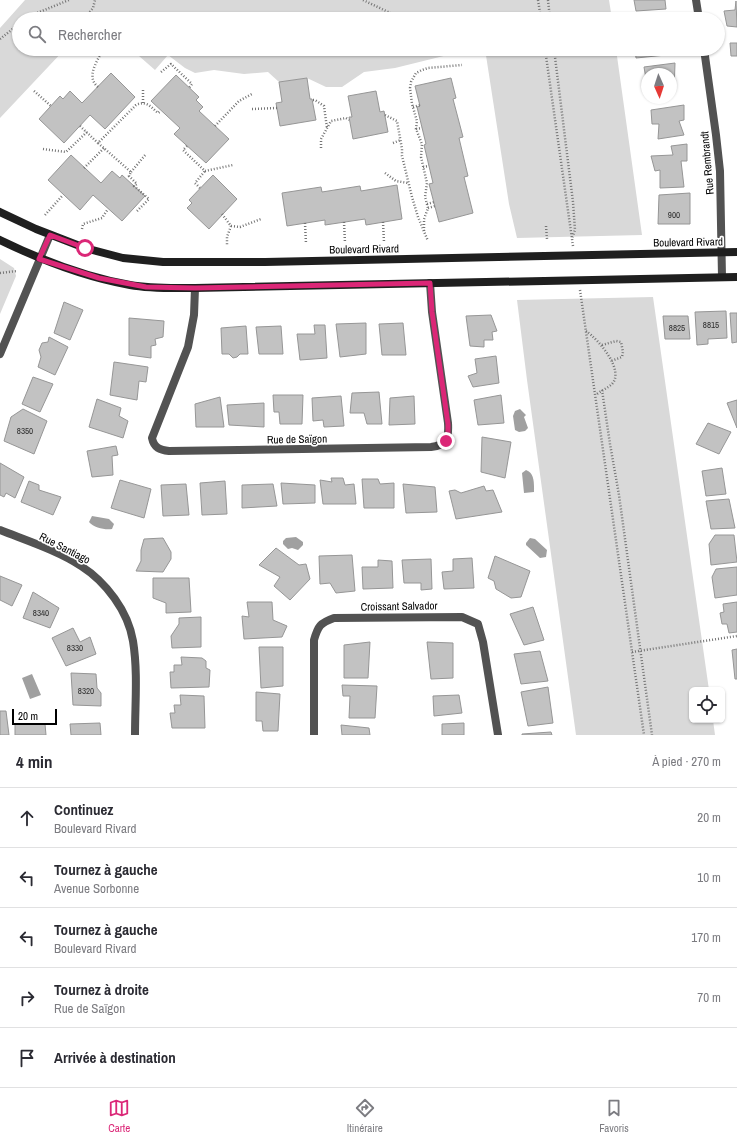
<!DOCTYPE html>
<html lang="fr">
<meta charset="utf-8">
<style>
:root{--surface:#fff;--page:#f2f2f3;--text:#2b2b33;--muted:#7c7c81;--line:#e1e1e2;--accent:#db2777}
body{margin:0;font-family:"Archivo Narrow",sans-serif;background:var(--page);color:var(--text)}
.controls{position:absolute;right:12px;bottom:12px;display:grid;overflow:hidden;border-radius:6px;box-shadow:0 1px 3px #0004}
.controls button{width:36px;height:36px;display:grid;place-items:center;padding:0;border:0;border-bottom:1px solid var(--line);background:var(--surface);color:var(--text);font:20px sans-serif}
.compass{position:absolute;left:641px;top:68px;width:36px;height:36px;border-radius:50%;background:var(--surface);box-shadow:0 1px 3px #0004;rotate:177deg}
.scale{position:absolute;left:12px;bottom:10px;width:45px;box-sizing:border-box;padding-left:4px;border:2px solid #000;border-top:0;font-size:11px;line-height:14px;white-space:nowrap;color:#000;-webkit-text-stroke:3px #fff;paint-order:stroke}
.stop{position:absolute;width:12px;height:12px;margin:-9px;border:3px solid #db2777;border-radius:50%;background:#fff}
.stop.end{background:#db2777;border-color:#fff;box-shadow:0 1px 4px #0008}
.list{margin:0;padding:0;list-style:none}
h2{display:flex;justify-content:space-between;align-items:center;height:52px;margin:0;padding:0 16px;font-size:17px}
h2 small{font-size:13px;font-weight:400;color:var(--muted)}
.list li{display:grid;grid-template-columns:26px 1fr auto;gap:12px;align-items:center;box-sizing:border-box;height:60px;padding:0 16px;border-top:1px solid var(--line)}
.list b{display:block;font-size:15px;white-space:nowrap}
.list p{margin:0;font-size:13px;white-space:nowrap;color:var(--muted)}
.list em{font-size:13px;font-style:normal;color:var(--muted)}
.icon{flex:none;width:22px;height:22px;fill:none;stroke:currentColor;stroke-width:2;stroke-linecap:round;stroke-linejoin:round}
.map{position:relative;flex:none;width:737px;height:735px;overflow:hidden}
.search{position:absolute;background:var(--surface);box-shadow:0 1px 3px #0004;left:12px;right:12px;top:12px;height:44px;display:flex;align-items:center;gap:10px;box-sizing:border-box;padding:0 14px;border-radius:22px;color:var(--muted);font-size:15px}
.sheet{height:352px;background:var(--surface)}
nav{display:flex;justify-content:space-around;align-items:center;box-sizing:border-box;height:56px;border-top:1px solid var(--line);background:var(--surface);font-size:11px;color:var(--muted)}
nav a{display:grid;justify-items:center;gap:2px}
nav .on{color:var(--accent)}
.map>svg:first-child{display:block}
.green{fill:#d9d9d9}
.water{fill:#a0a0a0}
.building{fill:#c2c2c2;stroke:#969696}
.lines{fill:none;stroke-linecap:round;stroke-linejoin:round}
.path{stroke:#747474;stroke-width:2.5;stroke-dasharray:1 2;stroke-linecap:butt}
.street{stroke:#525252;stroke-width:8}
.secondary{stroke:#1f1f1f;stroke-width:8}
.route{stroke:#db2777;stroke-width:5}
.labels{text-anchor:middle;dominant-baseline:central;stroke-width:3.5;stroke-linejoin:round;paint-order:stroke}
.number-label{font-size:9px;fill:#303030}
.street-label{font-size:11px;fill:#000;stroke:#fff}
</style>
<div class="map">
<svg width="737" height="735" viewBox="0 0 737 735">
<rect width="100%" height="100%" fill="#fff"/>
<path class="green" d="M25,0h584l3,19h-593v30h46l-65,69v-90z
M131,49h341l-77,19 -31,4 -22,15h-16l-19,-9 -28,4 -11,-10 -24,2 -30,-4 -19,3 -10,-5 -17,-13 -13,15z
M485,49h131l26,186 -125,3 -8,-34z
M0,259l14,9 2,8 -16,38z
M653,297l56,393h-17v30h21l2,15h-139l-49,-355 -10,-80z"/>
<path class="water" d="M520,409l6,6 -2,2 4,11 -3,3 -6,1 -4,-2 -2,-14 2,-5z
M526,470c9,3 8,14 8,22l-10,1 -2,-20z
M92,516l17,3 5,5 -2,5c-7,1 -18,-1 -23,-7z
M296,537l7,5v3l-5,5 -6,-2 -4,1 -5,-5v-3l3,-3z
M530,538l5,1 12,11 -1,7 -6,1 -14,-13v-2z
M32,674l9,21 -11,4 -8,-21z"/>
<path class="building" d="M634,0h31l1,9 -30,2z
M736,1l1,26 -10,-1 -3,-15 11,-1z
M645,17l24,1v1h-23z
M730,43h7v13h-6z
M635,49h30l1,6 -30,3z
M675,63l-1,30h-3v-19h-24v11l-3,-18z
M111,73l24,24 -30,32 -15,-14 -26,28 -25,-24 21,-23 3,3 7,-8 12,12z
M176,75l23,22 -3,3 7,7 -4,4 30,28 -23,24 -32,-29 6,-6 -29,-27z
M307,78l3,21h2l4,21 -36,6 -4,-23 6,-1 -3,-20z
M451,78l5,20 -3,1 10,38 -4,1 9,38 -4,1 9,36 -34,9 -10,-38 4,-1 -9,-38 2,-1 -9,-37 3,-1 -5,-20z
M376,91l4,21 4,-1 4,21 -35,7 -4,-22h3l-4,-21z
M684,105v15l-5,1 5,14 -26,4 1,-15h-7l-1,-14z
M687,144v17h-6l3,26 -24,1v-18l-5,1 -4,-15 22,-1 -2,-9z
M71,155l30,28 11,-12 8,7 2,-3 23,21 -23,25 -29,-26 -13,15 -32,-30z
M213,175l24,24 -28,30 -22,-21 5,-5 -3,-3z
M397,185l5,34 -36,6 -1,-6 -40,6v-5l-38,6 -5,-33 39,-6 1,5 38,-6 1,5z
M690,193v31h-32l1,-29z
M64,302l19,8 -13,30 -16,-7z
M726,311l1,27 -19,1v5l-11,1 -2,-33z
M730,313h7v29l-5,1z
M491,315l6,16 -5,1 1,8h-9v7l-14,-1 -4,-30z
M663,316h25l2,23h-25z
M129,318l35,3 -1,16 -8,2 1,6 -5,1v12l-22,-3z
M366,323v31l-26,3 -4,-33z
M403,323l3,32h-24l-3,-31z
M314,325h11l2,33 -27,2 -3,-26h18z
M246,326l2,28h-8l-3,3 -4,1 -4,-4h-7l-1,-26z
M281,326l2,28h-24l-3,-27z
M49,337l19,10 -13,28 -17,-8 3,-10 -2,-7 3,-7 6,-1z
M496,356l3,27 -26,4 -5,-11 9,-3 -2,-14z
M114,362l34,5 -2,15 -7,-1 -2,19 -27,-5z
M33,377l20,7 -13,28 -18,-8z
M379,392l3,32h-15l-3,-11h-14l2,-20z
M273,395h30l-1,29h-22l-1,-12h-5z
M501,395l3,28 -26,2 -4,-25z
M341,396l3,30 -20,1 -1,-7 -10,1 -1,-23z
M414,396l1,28 -26,1 1,-27z
M220,397l4,30h-28l-1,-23z
M97,399l24,9 -2,8 9,5 -5,17 -34,-11z
M737,400v28l-10,-25z
M264,403v24l-35,-2 -2,-20z
M23,409l24,12 -13,33 -30,-13 7,-24z
M708,423l23,9 -12,22 -23,-10z
M482,437l29,5 -6,36 -24,-6z
M116,446l2,9 -6,1 1,19 -21,2 -5,-26z
M0,463l24,14 -9,21 -9,-5 -2,4 -4,-2z
M722,468l4,26 -20,2 -4,-25z
M331,478h12l2,7 9,-1 2,20h-33l-3,-24 12,2z
M362,479h16l2,5 14,-1v25h-30z
M120,480l31,9 -7,29 -33,-10z
M29,481l10,4v5l22,7 -8,18 -32,-13z
M225,481l2,33 -25,1 -2,-32z
M281,483l34,2v18l-32,1z
M186,484l3,31 -26,1 -2,-31z
M273,484l4,22 -35,2v-23z
M403,484l32,3 2,25 -31,1z
M484,486l2,5 7,-1 9,22 -46,7 -7,-28 6,-1 6,3z
M729,499l6,29 -24,1 -5,-28z
M715,535h19l3,27 -26,3 -2,-21z
M163,538l8,14v7l-8,13 -27,-1 5,-10v-11l3,-11z
M276,548l23,17 7,-1 4,15 -20,21 -16,-14 6,-9 -21,-12z
M352,555l3,36 -19,2 -6,-10 -10,1 -1,-28z
M495,556l35,15 -9,26 -10,1 -15,-9 -2,-8 -6,-3z
M472,558l2,30 -30,1 -2,-17 11,-1v-12z
M431,559l1,30 -11,1v-7h-17l-2,-23z
M378,560l14,1 1,27 -30,1 -1,-22h16z
M737,567v28l-22,3 -3,-21 4,-8z
M0,576l22,9 -10,21 -12,-6z
M153,578h36l2,34 -25,1v-10l-13,-5z
M33,592l26,16 -9,20 -27,-10z
M247,602h25l1,18 14,6 -5,11 -38,2 -2,-23 7,1z
M737,602v30l-8,1 -2,-9h-5l-2,-11 4,-1 -1,-8z
M533,607l11,33 -20,5 -14,-31z
M201,617v30l-29,1 -1,-12 8,-12v-6z
M73,628l7,14 10,-5 6,17 -30,12 -14,-28z
M370,642l-2,36h-24v-33z
M427,642l26,1v35l-22,1z
M259,647h24v39l-22,2z
M737,649v30h-2l-3,-29z
M540,651l8,30 -27,3 -7,-30z
M181,657l21,1 4,3v7l4,2 -1,17 -38,1 -1,-16h4v-7h8z
M71,673l25,1 1,14 4,5v13l-28,-1z
M342,685l35,1 -2,32h-26l1,-22h-7z
M548,687l5,36 -25,3 -7,-34z
M256,692l24,2 -2,37h-15l-1,-10h-6z
M180,695l24,1 1,32h-33l-2,-15h5l-1,-8h7z
M459,695l3,18 -28,3 -1,-20z
M0,711h6l3,24h-9z
M100,723l1,12h-30l-1,-11z
M464,723v12h-22v-11z
M15,724h30l1,11h-31z
M341,725l28,3 1,7h-28z
M551,732l1,3h-30v-1z"/>
<g class="lines">
<path class="path" d="M363,0l40,19
M538,0l3,19
M548,0l2,19
M27,19l10,-6 32,-13
M84,19l9,-11 2,-8
M539,19l11,-1
M0,39l19,-15
M545,49l28,197
M554,49l19,153 2,28 -3,8
M161,72l10,-8 21,20 -3,4
M98,87c-11,-9 -3,-22 2,-32
M143,90v13
M34,91l17,15
M313,100h2l9,6 3,22
M413,107l7,-2
M252,109l25,-1
M385,115l12,6 5,28v7l10,41 6,20 10,24
M80,126l18,17
M215,126l24,-25 13,-7
M416,129l6,-1
M393,143l8,-3
M187,146l-4,4 22,21 28,-6
M321,148v-9l10,-18 15,-3 3,2
M43,149l23,3 21,-20
M423,167l6,-1
M84,168l20,-20
M131,172l15,-18
M385,173l11,8 12,2
M200,188l-5,-5 10,-12
M427,204l7,-2
M428,208l7,-2
M137,211l12,-12 -15,-13 3,-2 -8,-8 2,-4 -33,-29 38,-38c10,-5 15,2 22,8l3,-2
M222,214l9,12 -4,11v8
M45,215l18,-20
M344,222l1,21
M383,222l1,20
M305,223l1,21
M231,226l9,1 21,-8
M546,226l1,13
M82,229l1,-5 19,-6 6,-9
M424,231v-12l4,-11 -3,-11 2,-14 -6,-26 1,-13 -6,-15 1,-8 -5,-17 -2,-16 1,-6 5,-9 6,-3 6,-2 34,-3
M0,273l17,-2
M580,290l64,445
M586,331c12,8 39,39 26,53 -4,4 -12,7 -16,11
M602,345l14,-4 5,1 2,10 -1,5 -11,4
M602,390l8,54 9,51 33,240
M632,652l105,-16"/>
<path class="street" d="M696,0l3,19
M704,49l12,86 4,36 2,106
M195,288l-1,27 -6,32 -36,91c2,10 8,12 17,13l262,-4c16,-2 18,-8 17,-24l-16,-111 -2,-29
M0,354l50,-119
M0,530c25,10 59,21 81,36 25,16 47,45 52,75 5,31 2,63 2,94
M314,735v-95c4,-14 6,-17 20,-22l128,-1 16,7 5,18 15,93"/>
<path class="secondary" d="M0,212l36,17 49,19 38,10 40,4h102l472,-10
M0,240c41,20 85,37 130,45 22,4 43,3 65,3l542,-11"/>
</g>
<g class="lines">
<path class="route" d="M85,248l-35,-13 -11,24 60,19 47,9 49,1 235,-5 2,29 16,112v12l-2,5"/>
</g>
<g class="labels">
<g class="number-label">
<text x="674" y="215">900</text>
<text x="711" y="325">8815</text>
<text x="677" y="328">8825</text>
<text x="25" y="431">8350</text>
<text x="41" y="613">8340</text>
<text x="75" y="648">8330</text>
<text x="86" y="691">8320</text>
</g>
<g class="street-label">
<text transform="translate(707 163) rotate(-95)">Rue Rembrandt</text>
<text transform="translate(688 242) rotate(-1)">Boulevard Rivard</text>
<text transform="translate(364 249) rotate(-1)">Boulevard Rivard</text>
<text transform="translate(297 439) rotate(-1)">Rue de Saïgon</text>
<text transform="translate(65 548) rotate(27)">Rue Santiago</text>
<text transform="translate(399 606) rotate(-1)">Croissant Salvador</text>
</g>
</g>
</svg>
<div class="controls">
<button><svg class="icon" aria-label="locate" viewBox="0 0 24 24"><circle cx="12" cy="12" r="6"/><path d="M12 2v4M12 18v4M2 12h4M18 12h4"/></svg></button>
</div>
<svg class="compass" viewBox="-18 -18 36 36"><path d="M0-13l5 13h-10z" fill="#e53935"/><path d="M0 13l5-13h-10z" fill="#7c7c81"/></svg>
<div class="scale">20 m</div>
<div class="stop" style="left:85px;top:248px"></div>
<div class="stop end" style="left:446px;top:441px"></div>
<div class="search"><svg class="icon" aria-label="search" viewBox="0 0 24 24"><circle cx="10" cy="10" r="6"/><path d="M15 15l6 6"/></svg>Rechercher</div>
</div>
<section class="sheet">
<h2>4 min<small>À pied · 270 m</small></h2>
<ul class="list">
<li><svg class="icon" aria-label="ahead" viewBox="0 0 24 24"><path d="M12 20V5M6 11l6-6 6 6"/></svg><div><b>Continuez</b><p>Boulevard Rivard</p></div><em>20 m</em></li>
<li><svg class="icon" aria-label="left" viewBox="0 0 24 24"><path d="M17 20v-9H6M10 6l-5 5 5 5"/></svg><div><b>Tournez à gauche</b><p>Avenue Sorbonne</p></div><em>10 m</em></li>
<li><svg class="icon" aria-label="left" viewBox="0 0 24 24"><path d="M17 20v-9H6M10 6l-5 5 5 5"/></svg><div><b>Tournez à gauche</b><p>Boulevard Rivard</p></div><em>170 m</em></li>
<li><svg class="icon" aria-label="right" viewBox="0 0 24 24"><path d="M7 20v-9h11M14 6l5 5-5 5"/></svg><div><b>Tournez à droite</b><p>Rue de Saïgon</p></div><em>70 m</em></li>
<li><svg class="icon" aria-label="arrive" viewBox="0 0 24 24"><path d="M6 21V4h12l-3 4 3 4H6"/></svg><div><b>Arrivée à destination</b></div></li>
</ul>
</section>
<nav>
<a class="on"><svg class="icon" aria-label="map" viewBox="0 0 24 24"><path d="M3 6l6-2 6 2 6-2v14l-6 2-6-2-6 2zM9 4v14M15 6v14"/></svg>Carte</a>
<a><svg class="icon" aria-label="directions" viewBox="0 0 24 24"><path d="M12 3l9 9-9 9-9-9zM9 14v-3h6M13 9l2 2-2 2"/></svg>Itinéraire</a>
<a><svg class="icon" aria-label="saved" viewBox="0 0 24 24"><path d="M7 4h10v16l-5-4-5 4z"/></svg>Favoris</a>
</nav>
